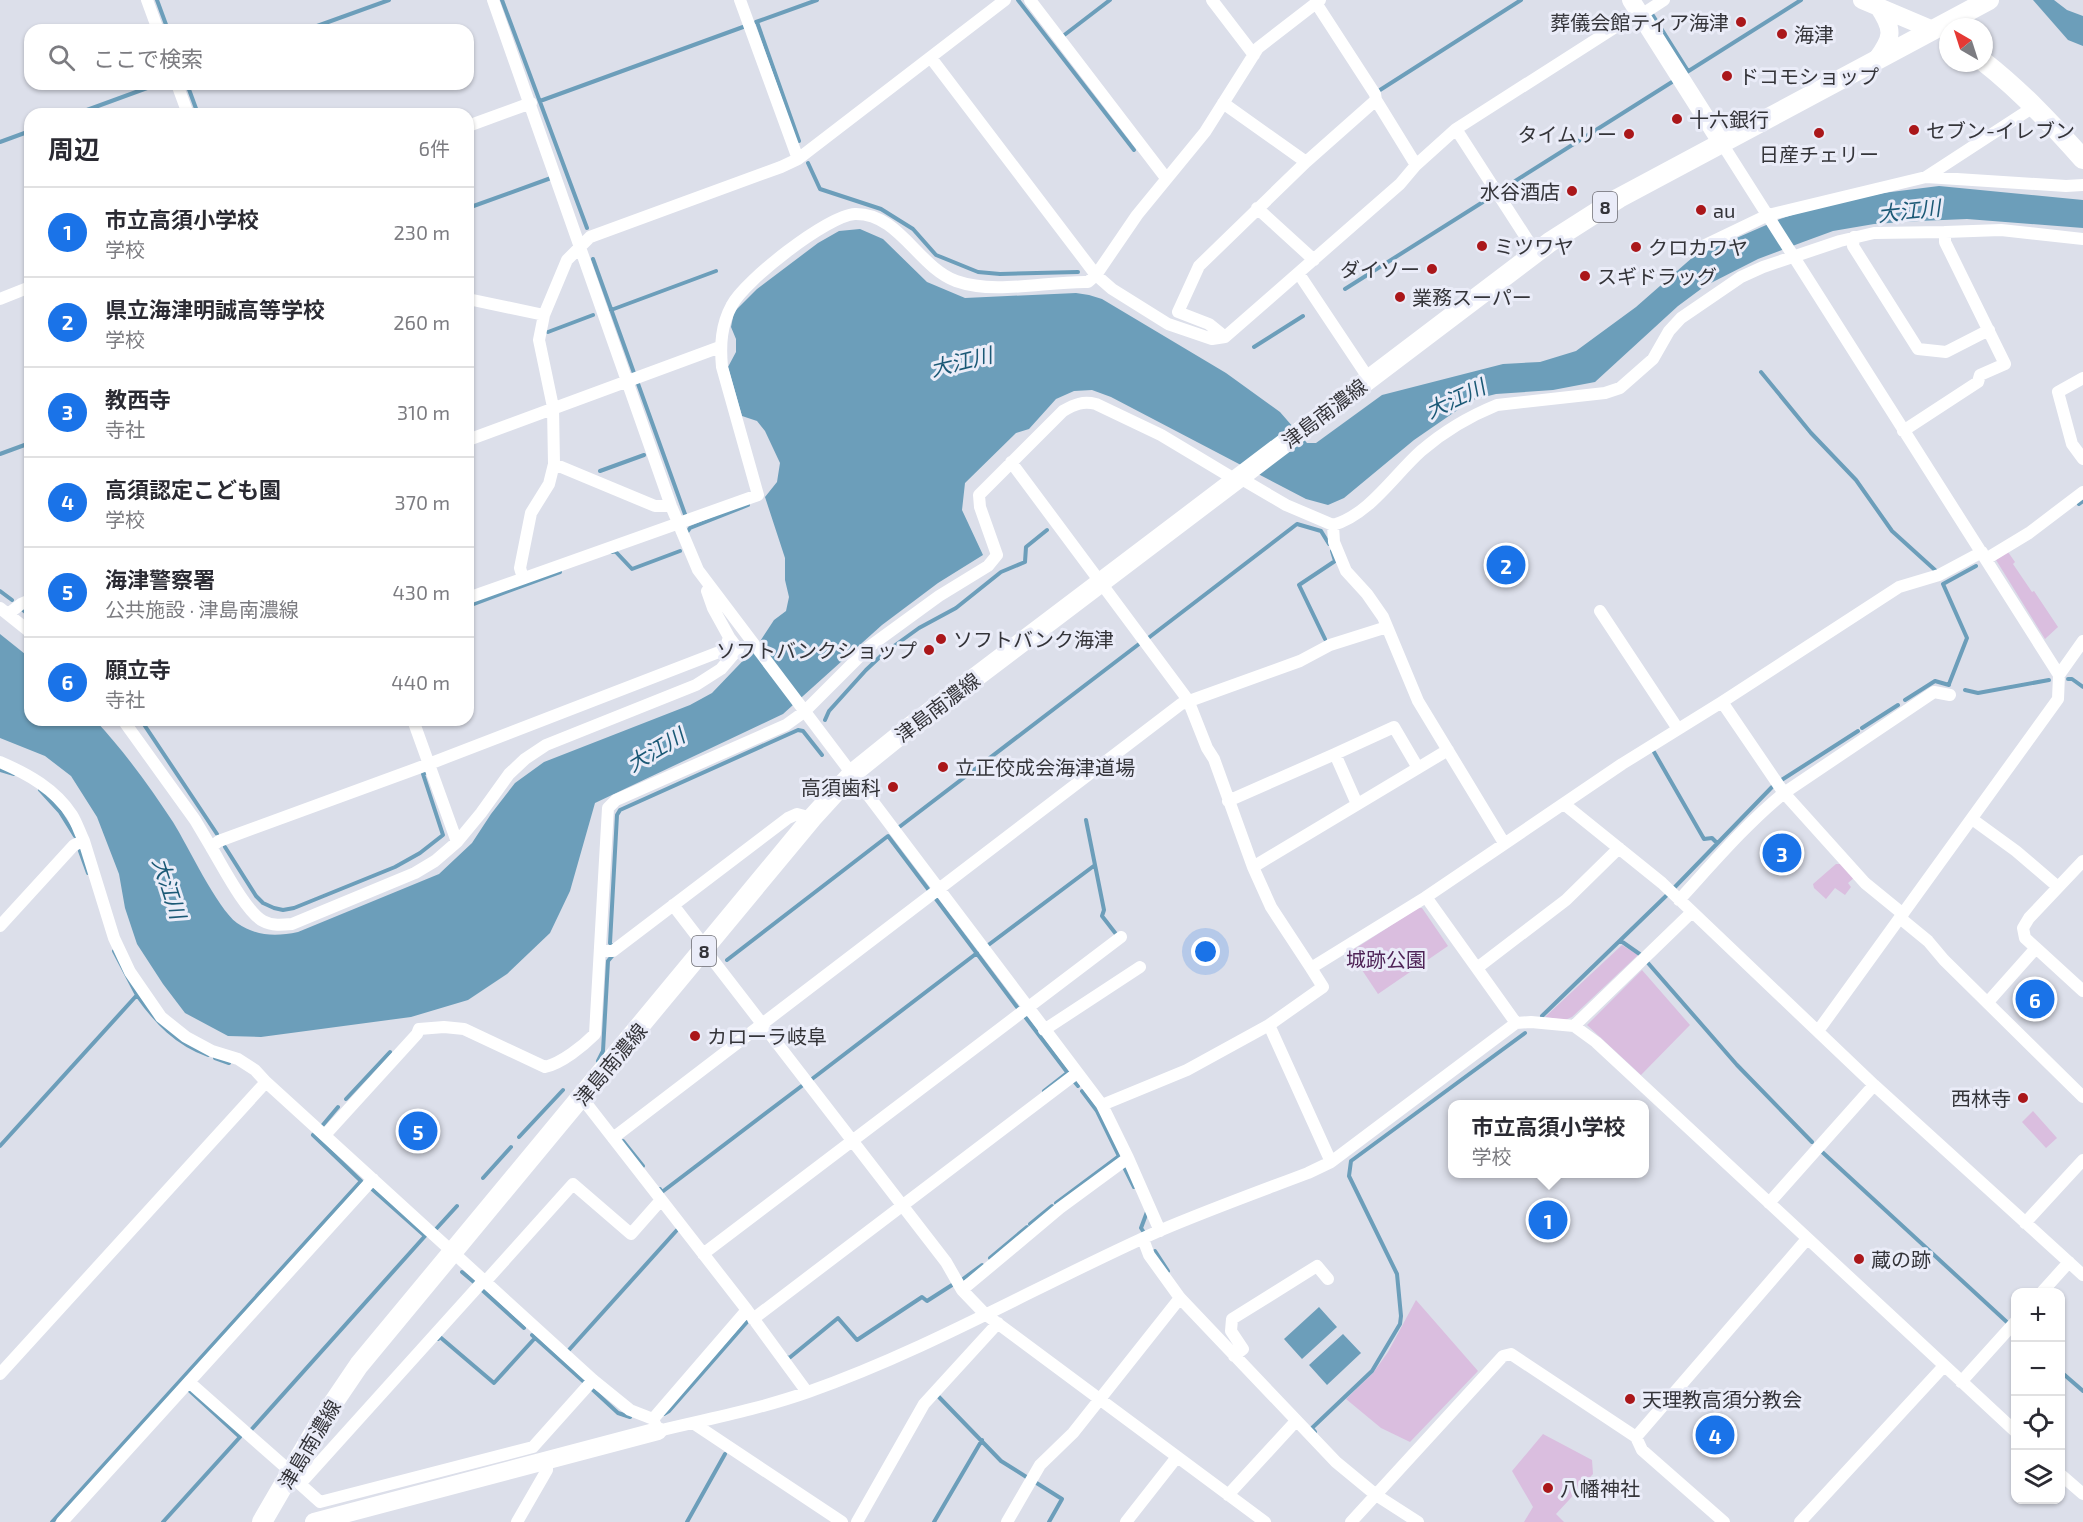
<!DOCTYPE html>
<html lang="ja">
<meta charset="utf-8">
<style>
:root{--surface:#fff;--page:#f7f7f7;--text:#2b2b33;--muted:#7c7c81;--line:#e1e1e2;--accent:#1a73e8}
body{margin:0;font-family:"Exo 2","Noto Sans JP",sans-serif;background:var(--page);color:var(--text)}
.controls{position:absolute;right:18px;bottom:18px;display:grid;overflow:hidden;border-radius:12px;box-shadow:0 2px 4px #0004}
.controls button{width:54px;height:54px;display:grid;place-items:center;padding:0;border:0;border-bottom:2px solid var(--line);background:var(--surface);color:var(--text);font:30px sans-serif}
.compass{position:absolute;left:1939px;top:18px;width:54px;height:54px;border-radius:50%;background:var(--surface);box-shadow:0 2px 4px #0004;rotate:321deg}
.you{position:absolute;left:1206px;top:952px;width:21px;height:21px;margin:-15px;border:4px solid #fff;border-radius:50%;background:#1a73e8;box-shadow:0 0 0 9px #1a73e833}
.badge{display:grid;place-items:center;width:39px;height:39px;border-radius:50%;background:var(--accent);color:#fff;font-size:20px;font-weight:700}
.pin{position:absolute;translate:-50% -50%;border:3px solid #fff;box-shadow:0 2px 6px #0006}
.popup{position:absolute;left:1448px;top:1100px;width:201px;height:78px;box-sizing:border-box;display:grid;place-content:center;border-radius:12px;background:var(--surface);filter:drop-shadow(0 2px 4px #0005);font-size:20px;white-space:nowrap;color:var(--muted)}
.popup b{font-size:22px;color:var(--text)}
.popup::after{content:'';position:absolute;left:50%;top:100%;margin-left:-12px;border:12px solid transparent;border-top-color:var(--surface)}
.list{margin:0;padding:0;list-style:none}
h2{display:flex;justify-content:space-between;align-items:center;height:78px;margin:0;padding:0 24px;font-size:26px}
h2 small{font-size:20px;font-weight:400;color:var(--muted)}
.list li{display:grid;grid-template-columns:39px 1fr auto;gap:18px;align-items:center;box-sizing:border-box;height:90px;padding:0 24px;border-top:2px solid var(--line)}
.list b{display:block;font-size:22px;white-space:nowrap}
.list p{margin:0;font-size:20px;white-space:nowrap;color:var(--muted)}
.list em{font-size:20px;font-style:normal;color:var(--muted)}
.icon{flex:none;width:33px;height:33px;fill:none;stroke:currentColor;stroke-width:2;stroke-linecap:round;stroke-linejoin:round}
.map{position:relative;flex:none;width:2083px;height:1522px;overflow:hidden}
.search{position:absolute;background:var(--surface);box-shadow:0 2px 4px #0004;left:24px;top:24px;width:450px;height:66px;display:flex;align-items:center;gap:15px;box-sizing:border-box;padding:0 21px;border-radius:18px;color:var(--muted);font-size:22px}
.panel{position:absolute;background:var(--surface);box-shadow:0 2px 4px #0004;left:24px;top:108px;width:450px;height:618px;border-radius:18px}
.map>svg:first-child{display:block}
.green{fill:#dabedf}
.water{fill:#6c9eba}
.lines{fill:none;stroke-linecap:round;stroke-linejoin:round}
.stream{stroke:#6c9eba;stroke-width:4}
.street{stroke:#fff;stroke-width:12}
.secondary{stroke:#fff;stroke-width:18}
.primary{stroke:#fff;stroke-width:20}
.poi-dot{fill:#aa171a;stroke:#eaecf8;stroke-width:2}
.labels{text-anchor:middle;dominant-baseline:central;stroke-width:6;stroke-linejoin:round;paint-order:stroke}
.shield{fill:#eaecf8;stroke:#6b6b72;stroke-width:1.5}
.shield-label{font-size:18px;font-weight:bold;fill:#343439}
.poi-label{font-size:20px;fill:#343439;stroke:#eaecf8;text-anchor:start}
.street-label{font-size:20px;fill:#343439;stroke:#eaecf8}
.park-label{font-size:20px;fill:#502558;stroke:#eaecf8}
.water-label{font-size:21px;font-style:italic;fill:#1b5976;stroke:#eaecf8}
</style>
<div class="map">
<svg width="2083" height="1522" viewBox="0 0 2083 1522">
<rect width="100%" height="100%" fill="#dcdfea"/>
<path class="green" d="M2008,552l7,10 -2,2 19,28 2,-1 24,36 -13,12 -49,-79z
M1836,864h5l14,13 -7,6 3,4 -6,8 -10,-7 -9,11 -12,-11 -1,-4z
M1418,908h4l26,38 -70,48 -28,-42z
M1622,945l16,10 -66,62 -7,3 -20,-3z
M1642,970l48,55 -49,50 -54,-50z
M2033,1111l24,27 -11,10 -24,-26z
M1416,1300l62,71 -68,71 -29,-14 -35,-29 27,-26 15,-21z
M1543,1434l49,26 1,14 -37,40 8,8h-40l9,-15 -21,-36z"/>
<path class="water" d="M2033,0h21l13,10 16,6v30l-15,-6z
M1939,186l144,14v28l-116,-9 -48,2 -45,3 -41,7 -30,11 -45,17 -53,27 -27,20 -83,76 -42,8 -57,4 -24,6 -58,40 -70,58 -16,7 -22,-6 -195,-102 -19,-7 -18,1 -18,8 -27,30 -13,4 -51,50 -3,27 21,45 -45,28 -56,42 -99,89 -188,89 -25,88 -20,42 -43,41 -39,26 -57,17 -150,20 -33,-1 -43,-23 -22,-29 -26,-40 -12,-36 -6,-34 -22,-57 -26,-41 -26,-20 -45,-18v-104l30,24v62h65c29,31 55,67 78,102 15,24 44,86 64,101 19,13 38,14 61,9l141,-58 33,-31 19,-29 24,-31 29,-21 146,-57 22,-12 45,-47 17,-26 12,-9 3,-14 -4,-17v-22l-20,-61 12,-15 3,-19 -15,-32 -8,-10 -15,-5 -14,-49 8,-15v-13l-5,-12 3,-15 23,-23 61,-46 21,-12 21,-2 23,10 44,43 38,16 111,-5 13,2 13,4 124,74 54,39 27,31h9l66,-48 121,-31 37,-2 36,-11 60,-44 57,-50 87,-38 30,-10 73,-16z
M1319,1307l18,20 -35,32 -18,-20z
M1343,1334l18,19 -34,32 -18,-20z"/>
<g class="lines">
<path class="stream" d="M157,0l11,30
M502,0l85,228
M1018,0l116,150
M1652,14l36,57
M756,22l61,-22
M757,22l42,119
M306,30l83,-30
M1063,36l47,-36
M1687,72l114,-72
M187,84l11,30
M1380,90l141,-90
M540,101l203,-74
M76,114l82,-30
M0,142l30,-11
M808,163l12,26 61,20 32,20 23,26 42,17 22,2 78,-2
M1501,190l171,-108
M468,208l83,-30
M593,259l41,114
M1345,289l149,-94
M611,310l105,-39
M548,332l45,-17
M1254,347l49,-31
M1761,372l50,61 45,47 36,51 43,39
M637,381l49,136
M0,454l30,-11
M600,471l44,-16
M2079,504l4,-3
M688,531l2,-3 58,-23
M612,552l3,-1 17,18 48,-18
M0,591l12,9
M468,606l92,-34
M23,610l7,6
M1147,639l150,-115 24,7 8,13
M1325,639l-26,-54 36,-24 -3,-10
M2068,679h4l11,8
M1949,684l18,-46 -24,-54 33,-18
M1965,690l13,3 71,-13
M1905,700l30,-19 14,4
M141,720l76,114
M825,720l4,-9 37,-41 17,-16 36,-26 37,-20 45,-36 24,-10 1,-15 21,-17
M1862,728l36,-23
M1654,752l50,87 8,-1 5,5
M0,770l14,4
M1780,781l78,-50
M40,790l20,22 15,24
M898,828l241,-184
M225,847l31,49 7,7 11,5 9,2 11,-2 101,-41 25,-14 23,-18 -20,-61 2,-1
M80,851l8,22
M1095,865l9,45 -2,6 14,18
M1673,889l99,-102
M936,899l81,108
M1621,941l20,14
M612,946l-2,-3 7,-128 3,-5 178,-80 5,1 19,24
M987,946l108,-81 -9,-45
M114,951l23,44
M727,960l161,-124 40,53
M1648,963l89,102 75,77
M1542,1016l125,-121
M1026,1018l41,54
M215,1058l14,5
M598,1061l5,-10 5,-90 5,-6
M812,1079l165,-126
M1073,1080l5,6
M1044,1091l23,-18
M1082,1091l15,20 22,45
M346,1099l44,-47
M322,1126l16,-19
M519,1137l44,-47
M623,1141l20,25
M0,1146l137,-151c20,28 39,48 71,60
M1820,1150l189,174
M1125,1169l9,18
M483,1178l28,-31
M660,1189l2,3 141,-107
M1056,1203l63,-47
M1030,1224l22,-18
M436,1229l21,-23
M1143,1231l-2,-3 6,-16
M1155,1251l13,20
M990,1258l37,-31
M462,1272l13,11
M963,1279l19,-14
M481,1289l43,39
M532,1335l51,46
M438,1339l2,-2 54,46 41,-45
M568,1351l109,-121
M787,1357l1,2 50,-41 19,22 65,-43 5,4 25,-16
M2060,1371l23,20
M592,1389l26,24 12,4
M937,1395l64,66 27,17
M664,1414l5,-3 78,-89
M251,1430l174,-194 -53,-47
M1315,1432l-3,-4 60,-57 28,-47 1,-8 -4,-42 -48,-98 2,-15 174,-128
M1035,1482l27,17 -13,23
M52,1522l309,-341 -48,-46 2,-2
M163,1522l77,-85 -50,-46
M687,1522l38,-68
M934,1522l48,-82"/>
<path class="street" d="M147,0l11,30
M493,0l178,506 27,64 404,535 26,53 32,73
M740,0l58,159
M1030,0l136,178
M1212,0l42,55
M1316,3l59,91 1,6
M1641,15l23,-15
M931,58l165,217 16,14 56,35 44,15 13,-2 175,-153 16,-19 40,-36 183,-117
M177,84l11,30
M1223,103l83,59
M468,126l63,-23
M1456,129l80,124
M1721,142l338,533 -1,24 -240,332
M1926,177l109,-71
M1257,208l57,52
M1945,232l56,-2 82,9
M1854,237l-1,9 65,103 28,3 43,-22
M1695,250l73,-35 158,-38 140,9 17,-1
M1299,274l70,105
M0,299l30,-12
M468,299l76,16
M1225,337l-16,-13 -31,-12 21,-46 107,-104 70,-62 40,65
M2083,378l-25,14 14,52 11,15
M468,440l252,-93
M1011,462l177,238 19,48 7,11 39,108 18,40 40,61 115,-71 196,-133 100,-62 177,-115 40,-12 43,-23
M554,464l101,42h16
M1240,478l46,27 47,20 1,17 12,29 21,23 16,23 35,84 86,142
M1333,525c36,-10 61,-50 88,-74 22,-19 49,-35 76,-46l108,-12 15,-5 33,-29 16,-28 12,-13 60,-41 22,-10 77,-26 34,-8 71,-1v10l60,122 -25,11 -2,7 -75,49
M1986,559l43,-26 54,-41
M523,578l-3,-10 11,-55 18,-29 5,-20 -1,-57 -14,-67 5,-25 23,-55 23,-23 191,-70 17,-8 207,-159
M468,598l290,-103 -36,-128c-2,-22 -1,-42 10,-62 12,-24 96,-90 123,-91 44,-1 63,53 101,67 39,14 91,0 132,1l8,-7 41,-60 68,-83 53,-84 62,-48
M0,608l30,24
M1600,611l78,118
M8,614l13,-10 9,-4
M2059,675l24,-34
M1722,702l62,91 81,90 38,31
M123,720l72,100 16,27 8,-6 210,-77 290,-112 7,-5 3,-10 -16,-29 -6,-17
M1335,754l59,-27 24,41
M0,762c28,12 55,27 72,53 5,8 8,18 12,26
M1228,801l107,-47 22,50
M1564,804l98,79 212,202 209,190
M1972,819l44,32 42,36
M457,842l24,-29 28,-39 16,-15 21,-14 150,-60 25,-16 17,-20 -9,-12
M211,847c11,18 35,65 52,74 9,5 19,4 29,3l123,-51 20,-12 22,-19 -44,-122
M1253,867l195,-117
M1426,897l90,126
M1679,900c34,-37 66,-75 105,-107l150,-101 16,3
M673,905l33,43
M1900,918l28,23 16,19 139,137
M0,926l74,-81 10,-4 30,97 16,34 31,45 25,20 26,14 26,8 17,11 11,12
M2036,948l47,43
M601,951h12l175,-133 9,-4 15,4
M703,951l9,8 234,303 16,28 23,24 280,208
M1311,968l12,19 -54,38 62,137
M1477,968l89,-68 53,-52
M1988,1002l48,-54 -11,-10 -2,-10 6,-10 54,-57
M1574,1026l118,-114
M1044,1030l96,-63
M582,1098l165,212 60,82
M1102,1105l85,-35 82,-45
M325,1135l92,-101 2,-5 25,-2 20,2 81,38c17,-4 38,-21 50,-33l13,-226 8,-8 170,-75 18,-13 65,-65 70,-51 49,-30 9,-11 -17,-48 -1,-12 84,-84c12,-7 20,-10 33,-7l65,31 75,45
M613,1138l568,-434 119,-43 30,-16 57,-18
M1769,1203l105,-118
M2025,1223l58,-63
M1143,1239l6,16 31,43 156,164 40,33 42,27
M703,1254l418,-317
M484,1280l-184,204 20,18 213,-55 60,-67
M485,1282l88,-98 58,50 30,-34
M962,1290l98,-82 68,-50
M2042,1292l27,-30
M747,1310l-94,109 5,12c50,-12 102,-22 150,-39 122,-43 234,-109 351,-161 49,-21 99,-39 149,-58l23,-11 185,-139 15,-1 43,4 22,16 420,390
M753,1319l324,-246
M1234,1356l9,-7 -12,-18 1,-12 85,-53 11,13
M0,1374l266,-292 327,298 37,30 23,9
M189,1382l94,83 10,4
M1961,1382l55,-61
M693,1423l149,99
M1636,1437l171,-198
M2060,1474l23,20
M1228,1495l68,-74
M62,1522l311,-343
M517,1522l30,-52v-9
M857,1522l67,-118 74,-81
M1007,1522l33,-57 33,-32 107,-135
M1126,1522l51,-65
M1351,1522l152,-166 8,-2 125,83 6,13 82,72
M1800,1522l144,-156"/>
<path class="secondary" d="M1631,0l90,142
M1862,0l71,30
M1877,59c16,-22 17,-29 1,-53
M314,1522l344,-91"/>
<path class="primary" d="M1984,62c37,29 68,62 99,97
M262,1522l57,-98 40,-59 453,-547 41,-45 57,-46 640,-485 69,-44 370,-198"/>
</g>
<g class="poi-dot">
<circle cx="1741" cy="22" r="6"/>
<circle cx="1782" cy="34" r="6"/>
<circle cx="1727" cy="76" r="6"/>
<circle cx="1677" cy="119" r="6"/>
<circle cx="1914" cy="130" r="6"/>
<circle cx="1819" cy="133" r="6"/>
<circle cx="1629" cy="134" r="6"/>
<circle cx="1572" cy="191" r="6"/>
<circle cx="1701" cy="210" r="6"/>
<circle cx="1482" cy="246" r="6"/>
<circle cx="1636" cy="247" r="6"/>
<circle cx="1432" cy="269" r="6"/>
<circle cx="1585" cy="276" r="6"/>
<circle cx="1400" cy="297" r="6"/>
<circle cx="941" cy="639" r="6"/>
<circle cx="929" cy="650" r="6"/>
<circle cx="943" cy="767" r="6"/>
<circle cx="893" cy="787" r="6"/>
<circle cx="695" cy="1036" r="6"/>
<circle cx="2023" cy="1098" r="6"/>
<circle cx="1859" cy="1259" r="6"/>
<circle cx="1630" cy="1399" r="6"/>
<circle cx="1548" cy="1488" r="6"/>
</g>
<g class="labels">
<g class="shield">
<rect x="1593" y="192" width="24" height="30" rx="4.5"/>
<rect x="692" y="936" width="24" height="30" rx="4.5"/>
</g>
<g class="shield-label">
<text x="1605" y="207">8</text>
<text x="704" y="951">8</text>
</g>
<g class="poi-label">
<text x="1729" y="22" text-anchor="end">葬儀会館ティア海津</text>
<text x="1794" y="34">海津</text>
<text x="1739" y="76">ドコモショップ</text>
<text x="1689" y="119">十六銀行</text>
<text x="1926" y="130">セブン-イレブン</text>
<text x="1617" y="134" text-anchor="end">タイムリー</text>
<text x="1819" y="154" text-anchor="middle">日産チェリー</text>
<text x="1560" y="191" text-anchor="end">水谷酒店</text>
<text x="1713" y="210">au</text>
<text x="1494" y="246">ミツワヤ</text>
<text x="1648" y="247">クロカワヤ</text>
<text x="1420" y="269" text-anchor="end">ダイソー</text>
<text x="1597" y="276">スギドラッグ</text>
<text x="1412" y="297">業務スーパー</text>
<text x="953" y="639">ソフトバンク海津</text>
<text x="917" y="650" text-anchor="end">ソフトバンクショップ</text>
<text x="955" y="767">立正佼成会海津道場</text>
<text x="881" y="787" text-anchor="end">高須歯科</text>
<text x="707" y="1036">カローラ岐阜</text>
<text x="2011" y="1098" text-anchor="end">西林寺</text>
<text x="1871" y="1259">蔵の跡</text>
<text x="1642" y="1399">天理教高須分教会</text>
<text x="1560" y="1488">八幡神社</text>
</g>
<g class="street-label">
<text transform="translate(1324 413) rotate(-37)">津島南濃線</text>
<text transform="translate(937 707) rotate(-37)">津島南濃線</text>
<text transform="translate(610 1064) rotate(-50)">津島南濃線</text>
<text transform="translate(309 1444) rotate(-59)">津島南濃線</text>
</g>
<g class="park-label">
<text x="1386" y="959">城跡公園</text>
</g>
<g class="water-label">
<text transform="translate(1909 210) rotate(-6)">大江川</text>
<text transform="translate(961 361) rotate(-14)">大江川</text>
<text transform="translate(1455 398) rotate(-25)">大江川</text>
<text transform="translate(655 749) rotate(-31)">大江川</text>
<text transform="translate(170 888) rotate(72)">大江川</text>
</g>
</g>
</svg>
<div class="controls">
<button>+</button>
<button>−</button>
<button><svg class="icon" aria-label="locate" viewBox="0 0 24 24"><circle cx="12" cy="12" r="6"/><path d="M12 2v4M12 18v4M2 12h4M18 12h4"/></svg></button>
<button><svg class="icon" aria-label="layers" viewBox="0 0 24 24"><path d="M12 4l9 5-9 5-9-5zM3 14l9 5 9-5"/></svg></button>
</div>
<svg class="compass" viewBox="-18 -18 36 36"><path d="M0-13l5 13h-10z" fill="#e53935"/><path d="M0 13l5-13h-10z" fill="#7c7c81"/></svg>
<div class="you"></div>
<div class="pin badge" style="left:1548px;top:1220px">1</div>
<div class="popup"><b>市立高須小学校</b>学校</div>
<div class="pin badge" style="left:1506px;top:565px">2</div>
<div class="pin badge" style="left:1782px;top:853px">3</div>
<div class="pin badge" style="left:1715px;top:1435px">4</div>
<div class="pin badge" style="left:418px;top:1131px">5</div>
<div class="pin badge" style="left:2035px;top:999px">6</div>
<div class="search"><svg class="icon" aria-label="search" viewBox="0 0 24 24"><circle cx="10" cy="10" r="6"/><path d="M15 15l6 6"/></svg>ここで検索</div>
<section class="panel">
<h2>周辺<small>6件</small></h2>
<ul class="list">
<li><span class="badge">1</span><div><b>市立高須小学校</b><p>学校</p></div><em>230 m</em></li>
<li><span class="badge">2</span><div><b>県立海津明誠高等学校</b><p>学校</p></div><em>260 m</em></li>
<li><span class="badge">3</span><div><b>教西寺</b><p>寺社</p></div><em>310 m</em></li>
<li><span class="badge">4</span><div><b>高須認定こども園</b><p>学校</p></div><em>370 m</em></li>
<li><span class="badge">5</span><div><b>海津警察署</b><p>公共施設 · 津島南濃線</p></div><em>430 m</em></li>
<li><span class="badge">6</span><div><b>願立寺</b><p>寺社</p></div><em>440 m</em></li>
</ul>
</section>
</div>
